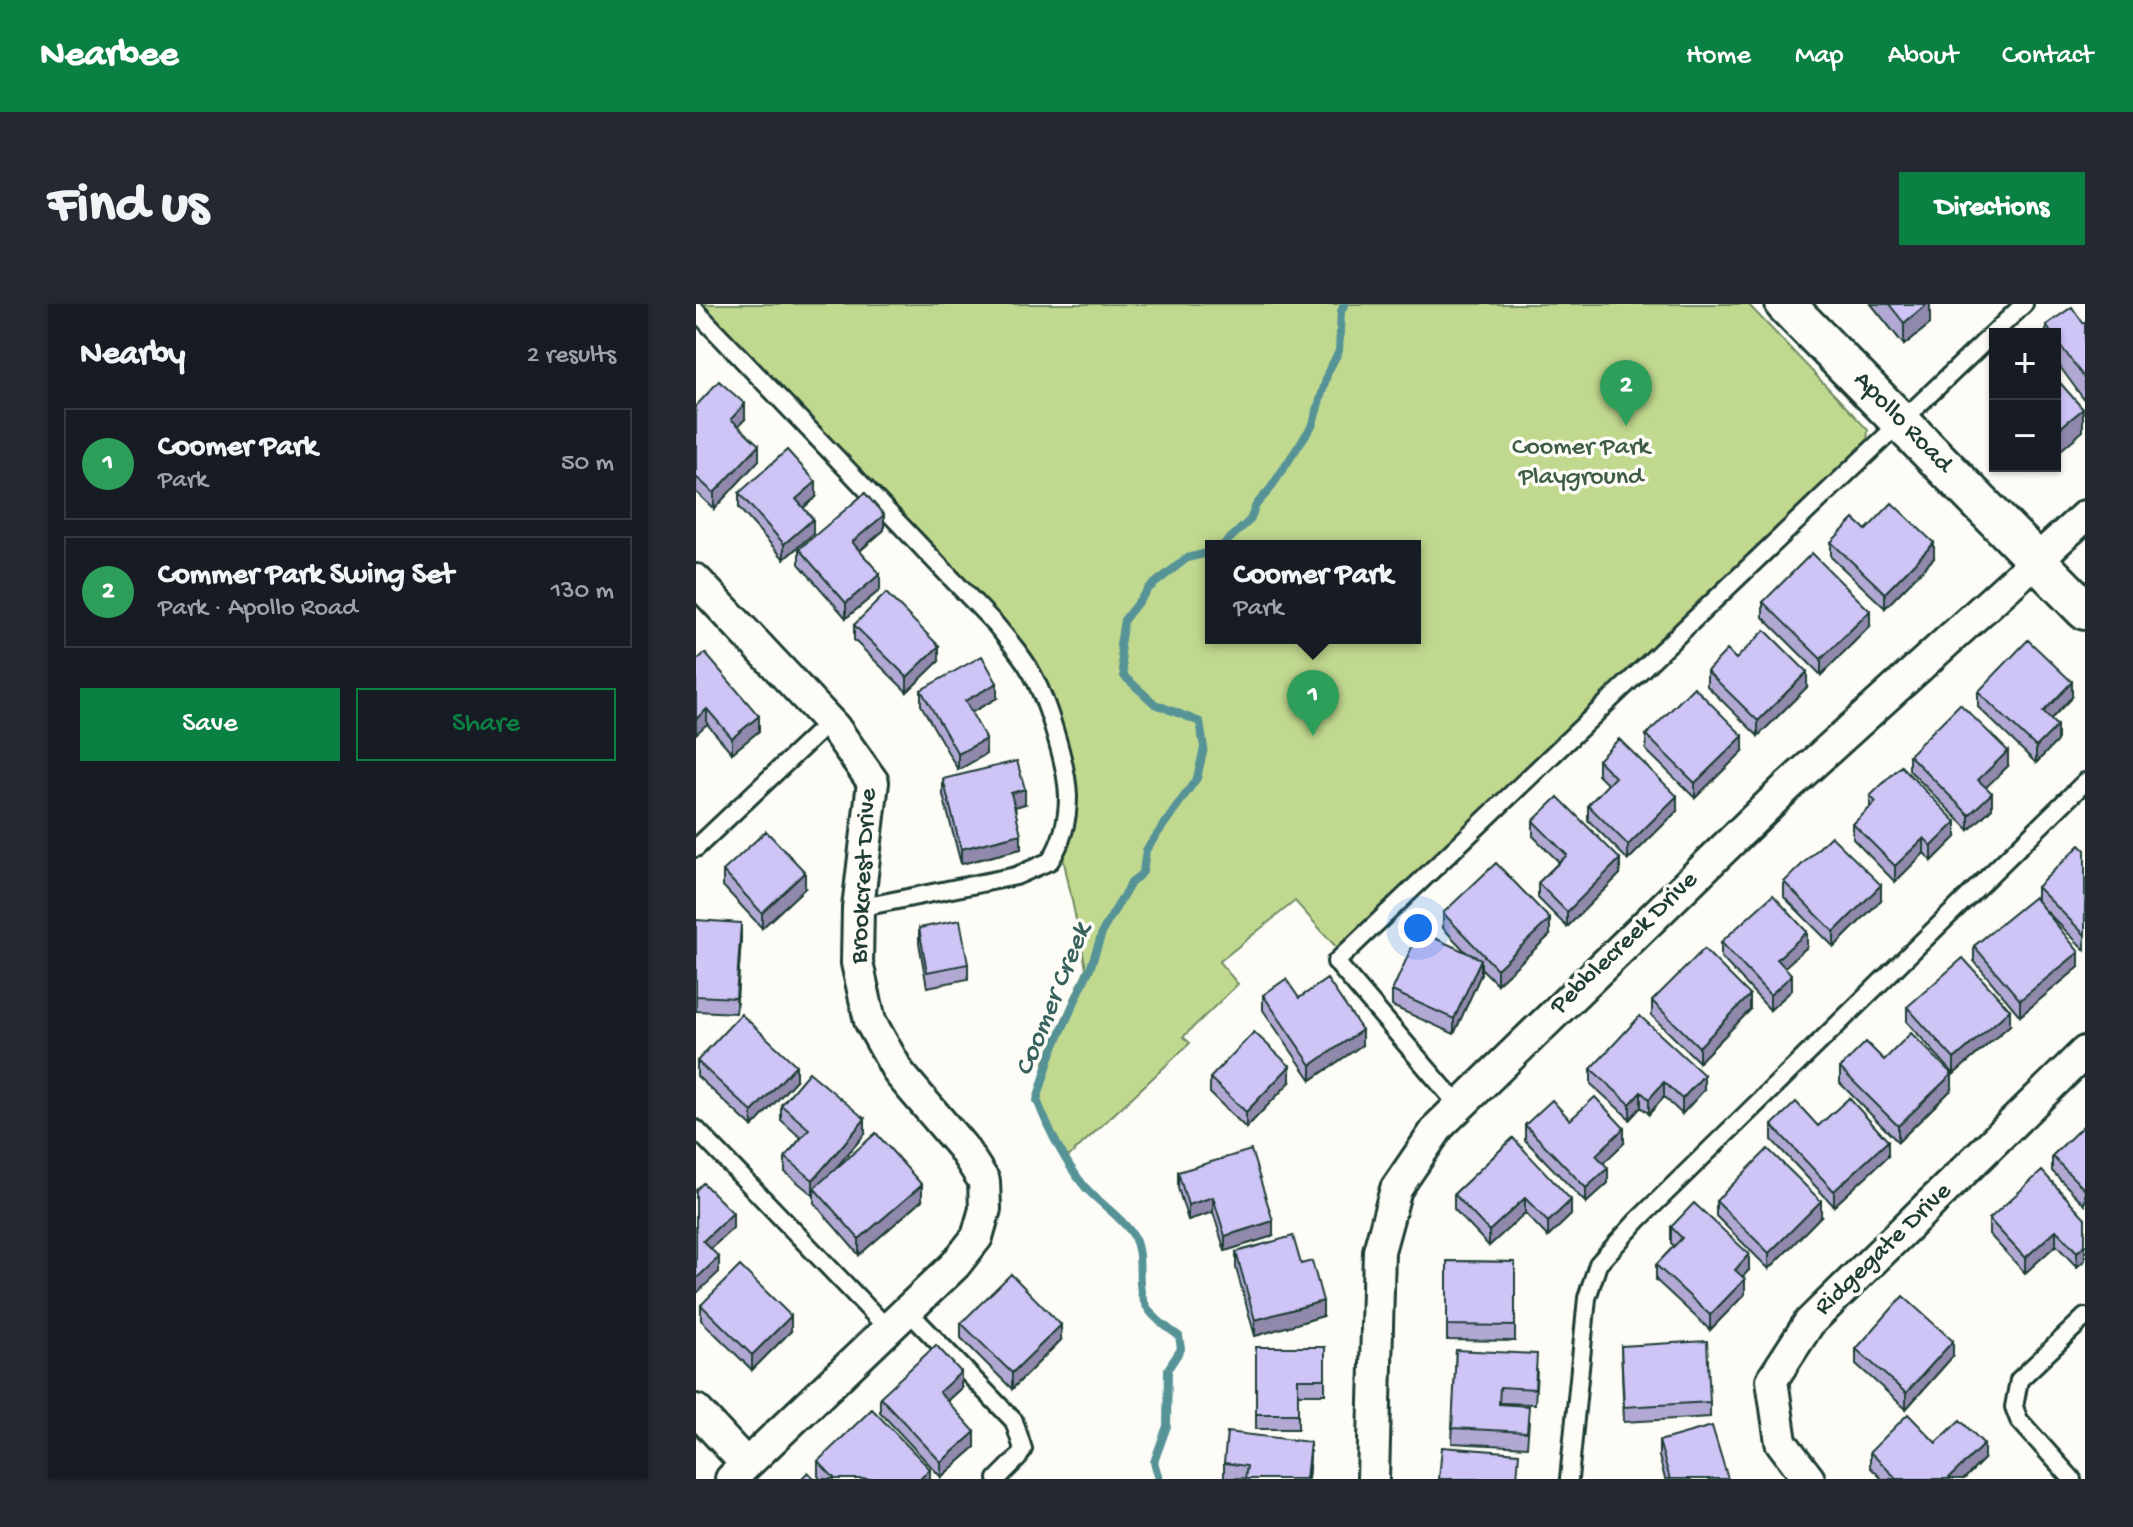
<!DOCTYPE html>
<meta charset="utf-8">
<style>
:root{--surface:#171b24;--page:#242831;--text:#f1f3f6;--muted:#9ea1a6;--line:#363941;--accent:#0b8043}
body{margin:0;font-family:"Gochi Hand",sans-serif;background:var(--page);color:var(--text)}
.controls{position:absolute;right:24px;top:24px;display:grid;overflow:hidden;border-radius:0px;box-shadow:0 2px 6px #0004}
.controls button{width:72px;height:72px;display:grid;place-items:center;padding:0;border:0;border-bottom:2px solid var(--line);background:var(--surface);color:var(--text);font:40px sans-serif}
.you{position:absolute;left:722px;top:624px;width:28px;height:28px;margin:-20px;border:6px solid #fff;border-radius:50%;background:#1a73e8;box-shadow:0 0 0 12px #1a73e833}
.badge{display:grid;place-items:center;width:52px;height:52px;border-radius:50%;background:var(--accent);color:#fff;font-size:26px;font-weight:700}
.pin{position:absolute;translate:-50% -66px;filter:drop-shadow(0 2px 4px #0008)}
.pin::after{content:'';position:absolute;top:42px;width:28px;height:24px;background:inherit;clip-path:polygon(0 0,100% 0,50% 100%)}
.popup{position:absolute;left:509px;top:236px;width:216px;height:104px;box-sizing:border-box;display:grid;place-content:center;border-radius:0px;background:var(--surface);filter:drop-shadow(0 2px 6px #0005);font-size:26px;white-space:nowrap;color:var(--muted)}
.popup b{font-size:30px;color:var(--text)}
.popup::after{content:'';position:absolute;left:50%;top:100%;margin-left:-16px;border:16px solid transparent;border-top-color:var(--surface)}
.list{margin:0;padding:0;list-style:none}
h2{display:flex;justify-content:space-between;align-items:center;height:104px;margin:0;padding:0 32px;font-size:34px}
h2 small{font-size:26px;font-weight:400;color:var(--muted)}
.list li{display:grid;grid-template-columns:52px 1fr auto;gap:24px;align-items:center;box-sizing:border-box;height:112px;margin:0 16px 16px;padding:0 16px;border:2px solid var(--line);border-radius:0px}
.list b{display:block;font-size:30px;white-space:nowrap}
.list p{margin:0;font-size:26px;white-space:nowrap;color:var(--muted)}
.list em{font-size:26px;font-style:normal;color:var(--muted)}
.actions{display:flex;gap:16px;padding:24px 32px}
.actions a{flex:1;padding:18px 0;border:2px solid var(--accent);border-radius:0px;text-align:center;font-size:28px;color:var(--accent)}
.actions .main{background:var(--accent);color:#fff}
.map{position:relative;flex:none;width:1389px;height:1175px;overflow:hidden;border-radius:0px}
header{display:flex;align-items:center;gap:48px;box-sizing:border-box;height:112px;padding:0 40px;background:var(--accent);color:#fff}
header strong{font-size:38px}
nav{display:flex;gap:44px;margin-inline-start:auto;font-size:28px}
.intro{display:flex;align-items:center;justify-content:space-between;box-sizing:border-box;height:192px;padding:0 48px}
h1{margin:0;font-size:56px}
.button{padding:20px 36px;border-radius:0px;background:var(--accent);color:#fff;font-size:28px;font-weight:700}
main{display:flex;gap:48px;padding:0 48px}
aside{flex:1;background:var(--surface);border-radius:0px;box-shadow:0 2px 6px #0004}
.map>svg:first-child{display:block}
.green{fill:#c1d98f;stroke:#708b62;stroke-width:2;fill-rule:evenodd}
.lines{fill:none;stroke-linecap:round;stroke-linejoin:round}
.stream{stroke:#579397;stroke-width:8}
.service-casing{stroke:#1f3d34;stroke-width:22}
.minor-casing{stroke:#1f3d34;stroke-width:36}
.tertiary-casing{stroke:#1f3d34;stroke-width:44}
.service{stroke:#fdfcf7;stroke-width:16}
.minor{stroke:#fdfcf7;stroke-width:30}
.tertiary{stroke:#fdfcf7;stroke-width:38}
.wall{fill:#b1a9d4;stroke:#1f3d34;stroke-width:2}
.shaded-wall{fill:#9089ac;stroke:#1f3d34;stroke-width:2}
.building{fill:#cec4f6;stroke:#1f3d34;stroke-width:2}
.labels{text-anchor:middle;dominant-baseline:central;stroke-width:7;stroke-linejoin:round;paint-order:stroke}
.street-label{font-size:26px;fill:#1f3d34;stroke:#fdfcf7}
.park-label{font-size:26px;fill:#3f5c46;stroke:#fdfcf7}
.water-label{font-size:28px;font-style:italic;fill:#36615d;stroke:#fdfcf7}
</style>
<header>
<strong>Nearbee</strong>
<nav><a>Home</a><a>Map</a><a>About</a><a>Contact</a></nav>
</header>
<div class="intro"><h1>Find us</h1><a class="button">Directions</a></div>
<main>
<aside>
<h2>Nearby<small>2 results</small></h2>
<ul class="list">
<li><span class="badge" style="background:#2e9e5b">1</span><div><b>Coomer Park</b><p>Park</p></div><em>50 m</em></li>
<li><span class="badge" style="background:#2e9e5b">2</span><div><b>Commer Park Swing Set</b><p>Park · Apollo Road</p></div><em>130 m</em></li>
</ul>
<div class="actions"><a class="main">Save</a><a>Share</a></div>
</aside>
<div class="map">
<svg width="1389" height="1175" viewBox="0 0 1389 1175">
<rect width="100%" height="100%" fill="#fdfcf7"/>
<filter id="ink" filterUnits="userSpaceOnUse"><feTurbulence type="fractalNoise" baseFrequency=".0125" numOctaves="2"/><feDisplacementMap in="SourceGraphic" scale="16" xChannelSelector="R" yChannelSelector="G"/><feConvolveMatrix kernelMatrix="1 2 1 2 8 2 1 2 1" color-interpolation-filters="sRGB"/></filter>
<g filter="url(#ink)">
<path class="green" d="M4,0h1048l120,126 -1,11 -173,169 -357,338 -42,-47 -76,61 19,22 -55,53 7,6 -124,116 -27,-59 6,-19 -1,-19 42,-94 -23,-111 11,-29v-29l-44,-142 -16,-25 -80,-86zM515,242h204v92h-204z"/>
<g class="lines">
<path class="stream" d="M526,242l28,-26 6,-15 14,-16 43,-65 15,-52 11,-21 2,-40 4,-7
M463,1175l-5,-17 13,-36 1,-57 13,-20 -2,-13c-11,-8 -25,-17 -32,-29 -14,-21 -1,-48 -14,-72 -11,-18 -34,-32 -48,-48 -21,-26 -36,-56 -48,-87l14,-46 40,-88 12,-36 28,-47 12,-11 3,-22 51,-72 7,-30 -4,-26 -45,-18 -31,-28 -4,-31 4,-25 25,-32 38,-30 24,-6"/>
<g class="service-casing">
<path id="service" d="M0,7l300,314c12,15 25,29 34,45 16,27 37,94 38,126 0,23 -5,45 -18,65l-34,15 -158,32
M0,544l133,-126
M763,802l-123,-144 688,-658
M0,825l192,200
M212,1007l106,110 9,28 -5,9 -21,21
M873,1175l18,-181 11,-34 40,-44 447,-438
M1376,1175l-53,-59 -5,-13 5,-27 66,-63"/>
</g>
<g class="minor-casing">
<path id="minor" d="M0,276l138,147 39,55 -15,126 -1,55 13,58 29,52 63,74 22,34 1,28 -8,28 -22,28 -224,214
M0,1106l50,54
M677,1175l6,-228 17,-62 43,-63 346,-337 300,-273
M1113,1175l-28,-37 -9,-62 37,-57 276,-271"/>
</g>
<g class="tertiary-casing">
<path id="tertiary" d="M1089,0l300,306"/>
</g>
<use href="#service" class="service"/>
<use href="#minor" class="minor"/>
<use href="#tertiary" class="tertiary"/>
</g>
<path class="wall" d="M1175,0h59v20l-26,21z
M1389,18v79l-30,-41v-26h-9v-9l37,-2z
M1299,99v24l-1,-1z
M0,102l49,13 -7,7 21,34 -45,49 -18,-17z
M43,189l77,4 -13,11 10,26 -29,25 -45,-51z
M188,226l-24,21 20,39 -34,28 -47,-54v-15z
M1170,226l68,28 -49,50 -54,-51v-15z
M1067,298l107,24 -49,49 -58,-58z
M158,321l85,36 -32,31 -53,-52z
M1040,355l71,28 -49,49 -51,-50v-15z
M0,357l63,70 -27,22 -25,-29z
M225,386l76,8 -26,15 15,41 -28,16 -37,-65z
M1282,388l94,5 -21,22 6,22 -21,22 -58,-56z
M950,431l97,16 -48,47 -49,-48z
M1213,451l99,11 -22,21 6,21 -23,22 -60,-60z
M902,456l79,51 -49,49 -40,-40v-15l20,-20 -10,-10z
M247,475l82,25 -10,3 6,42 -60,15 -18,-69z
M1174,492l86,41 -24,24 -8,-8 -29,29 -42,-43v-15l17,-16z
M837,517l87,53 -53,53 -29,-29v-15l21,-21 -26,-26z
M1389,546v100l-41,-41 35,58 -59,49 -46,-55v-15l63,-46v-13z
M27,567l82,17 -43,40 -39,-42z
M1088,578l97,18 -47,47 -50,-50z
M747,609l107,22 -53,49 -16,-16v6l-27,60 -62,-28v-15l74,-39 -23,-24z
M0,616l45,18 -5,75 -40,-2z
M223,624l49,36v15l-41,8 -8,-44z
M1025,638l86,5 -23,20 8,23 -22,20 -49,-53z
M567,691l36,3 63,47 -51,35 -48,-70z
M956,697l98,9 -51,52 -47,-46z
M1211,703l103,18 -56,49 -47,-52z
M1188,756l68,29 -54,53 -58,-59v-15z
M1,757l99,19 -44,47 -55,-51z
M895,765l113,21 -22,24 -18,-17 -15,17 -8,-7 -11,12 -39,-35z
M514,774l80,4 -44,46 -36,-35z
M85,801l84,29 -32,37 89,29 -63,55 -45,-52v-9l-1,1 -28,-23v-15l16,-19 -20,-18z
M874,816l54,23 -21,20 5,20 -22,20 -61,-63v-15z
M1389,820v81l-33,-34v-15z
M1076,821l46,1 70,30 -54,50 -62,-66z
M817,834l58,77 -23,22 -23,-24 -36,33 -35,-37v-15z
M482,868l95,64 -48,15 -12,-39 -25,8 -10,-32z
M1020,897l105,15 -52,53 -53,-53z
M1389,914l-8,49 -21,-22 -31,28 -36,-39v-15z
M975,923l78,43 -7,7 3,17 -35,36 -54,-50v-15l18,-19 -3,-3z
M540,948l87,64 -68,20 -19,-68z
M751,957l68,1v79l-68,-1z
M5,1001l90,26 -39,39 -51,-50z
M265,1019l100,17 -49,49 -51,-51z
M925,1042l89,56v15l-86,5z
M560,1043h69v47h-27v35h-42z
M1160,1045l97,7 -47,53 -50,-45z
M760,1046l81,20 -2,34 -35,-1v1l29,17 -2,26 -75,-4z
M265,1084l-14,13 28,46 -34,30 -61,-65v-15z
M963,1137l69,38h-63l-6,-23z
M1174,1148l114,7 -20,20h-82l-12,-12z
M614,1153l-2,22 -84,-1v-15z
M122,1157l112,18h-110l-2,-3z"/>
<path class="shaded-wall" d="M1231,0h3v20l-26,21v-22z
M49,100v15l-14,15v-15z
M1387,105v22l-28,24v-23z
M63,141v15l-45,49v-16z
M1338,162h8l-8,6z
M120,178v15l-20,17v-15z
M188,211v15l-32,27v-15z
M117,215v15l-29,25v-15z
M1238,239v15l-49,50v-15z
M184,270v16l-34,28v-15z
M1174,307v15l-49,49v-16z
M243,342v15l-32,31v-15z
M1111,368v15l-49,49v-15z
M1376,378v15l-29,30v-15z
M301,379v15l-32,18v-15z
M11,405v15l-11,10v-15z
M63,412v15l-27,22v-15z
M1361,422v15l-21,22v-16z
M1047,432v15l-48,47v-15z
M290,435v15l-28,16v-16z
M1312,447v15l-30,29v-15z
M329,485v15l-14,4v-15z
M1296,489v15l-23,22v-15z
M981,492v15l-49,49v-15z
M1260,518v15l-24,24v-15z
M325,530v15l-60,15v-15z
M1228,534v15l-29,29v-16z
M924,555v15l-53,53v-15z
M109,568v16l-43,40v-15z
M1185,581v15l-47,47v-15z
M854,615v16l-53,49v-15z
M45,619v15l-5,75v-15z
M1111,628v15l-30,27v-15z
M1383,648v15l-59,49v-16z
M785,655v15l-27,60v-15z
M1096,671v15l-22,20v-15z
M1054,691v15l-51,52v-15z
M1314,706v15l-56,49v-15z
M666,726v15l-51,35v-15z
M100,761v15l-44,47v-15z
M594,762v16l-44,46v-16z
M1256,770v15l-54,53v-16z
M1008,771v15l-22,24v-15z
M968,778v15l-15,17v-15z
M945,788v15l-11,12v-15z
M169,815v15l-49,57 -2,-3 -1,7v-15z
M928,824v15l-28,27v-15z
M1192,837v15l-54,50v-15z
M912,864v15l-22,20v-15z
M226,881v15l-63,55v-16z
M517,893v15l-25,8v-15z
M829,894v15l-36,33v-15z
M875,896v15l-23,22v-15z
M1125,897v15l-52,53v-16z
M37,909v15l-30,28v-15z
M577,917v15l-48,15v-15z
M1360,926v15l-31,28v-15z
M1389,941v15l-8,7v-15z
M1053,950v16l-14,15v-15z
M23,953v15l-23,22v-15z
M1049,975v15l-35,36v-15z
M627,997v15l-68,20v-16z
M95,1012v15l-39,39v-15z
M365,1021v15l-49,49v-16z
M1257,1037v15l-47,53v-16z
M265,1068v16l-22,20v-16z
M279,1128v15l-34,30v-15z
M614,1138v15l-2,22h-2z
M1288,1140v15l-20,20h-16z
M234,1165v10h-10z"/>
<path class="building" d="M1193,0h38l-23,19z
M1376,3l11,16 2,-1v57l-30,-41v-4h-3l-6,-9z
M1359,73l28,32 -28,23z
M23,77l26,23 -14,15 28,26 -45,48 -18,-16v-71z
M91,146l29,32 -20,17 17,20 -29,25 -45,-51z
M169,189l19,22 -32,27 28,32 -34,29 -47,-54z
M1196,199l42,40 -49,50 -54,-51 23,-23 12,11z
M1116,249l58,58 -49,48 -58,-57z
M190,289l53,53 -32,31 -53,-52z
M1069,326l42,42 -49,49 -51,-50 20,-21 9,9z
M1332,336l44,42 -29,30 14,14 -21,21 -58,-55z
M9,349l54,63 -27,22 -25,-29 -11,10v-58z
M286,352l15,27 -32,18 21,38 -28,15 -37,-64z
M998,383l49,49 -48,47 -49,-48z
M1264,400l48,47 -30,29 14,13 -23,22 -60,-60z
M923,435l58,57 -49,49 -40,-40 27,-28 -17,-17z
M321,457l8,28 -14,4 10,41 -60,15 -18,-70z
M1205,462l55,56 -24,24 -8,-8 -29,28 -42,-42 23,-22 -6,-6z
M862,493l62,62 -53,53 -29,-29 29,-28 -34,-34z
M70,527l39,41 -43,41 -39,-42z
M1135,532l50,49 -47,47 -50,-50z
M1384,541l5,5v85l-48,-48z
M800,559l54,56 -53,50 -54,-56z
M1077,591l34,37 -30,27 15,16 -22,20 -49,-53z
M1338,593l45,55 -59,48 -46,-54z
M0,616l45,3 -5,75 -40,-2z
M264,616l8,44 -41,8 -8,-44z
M723,627l62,28 -27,60 -62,-28z
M1008,645l46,46 -51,52 -47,-46z
M1267,654l47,52 -56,49 -47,-52z
M590,675l13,19 28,-19 35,51 -51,35 -48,-70z
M45,710l55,51 -44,47 -55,-51z
M944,712l64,59 -22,24 -18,-17 -15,17 -8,-7 -11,12 -39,-35z
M558,728l36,34 -44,46 -36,-34z
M1215,729l41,41 -54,52 -58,-58 26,-26 18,18z
M113,768l56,47 -52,61 -28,-23 24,-28 -28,-24z
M899,793l29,31 -28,27 12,13 -22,20 -61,-63 27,-25 18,20z
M1153,794l39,43 -54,50 -62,-66 24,-23 22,24z
M1389,820v66l-33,-34z
M180,829l46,52 -63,54 -45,-51z
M817,834l58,62 -23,22 -23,-24 -36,33 -35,-37z
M1072,845l53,52 -52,52 -53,-52z
M555,846l22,71 -48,15 -12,-39 -25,8 -10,-33z
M1346,867l43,47v27l-8,7 -21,-22 -31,28 -36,-39z
M7,879l30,30 -30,28 16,16 -23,22v-89z
M998,899l55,51 -14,16 10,9 -35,36 -54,-50 26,-27 -11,-11z
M597,932l8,28 11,-3 11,40 -68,19 -19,-68z
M751,957l68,1v64l-68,-1z
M44,962l51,50 -39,39 -51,-50z
M315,970l50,51 -49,48 -51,-50z
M1207,992l50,45 -47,52 -50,-44z
M1011,1037l3,61 -86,5 -3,-61z
M240,1041l25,27 -22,20 36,40 -34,30 -61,-65z
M560,1043h69v32h-27v35h-42z
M760,1046l81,4 -2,35 -35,-2 -1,17 30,2 -2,26 -75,-4z
M176,1105l58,60 -10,10h-85l-17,-18z
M1212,1110l28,29 24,-23 24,24 -36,35h-51l-27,-27z
M1016,1122l16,53h-58l-11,-38z
M531,1128l83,10 -4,37h-61l2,-13 -23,-3z
M746,1143l77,6 -2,26h-78z
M112,1168l7,7h-14z"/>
</g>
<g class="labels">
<g class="street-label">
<text transform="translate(1206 119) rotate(46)">Apollo Road</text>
<text transform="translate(169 572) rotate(-87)">Brookcrest Drive</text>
<text transform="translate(929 640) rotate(-44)">Pebblecreek Drive</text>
<text transform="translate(1188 946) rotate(-44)">Ridgegate Drive</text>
</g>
<g class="park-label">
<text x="885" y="144">Coomer Park<tspan x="885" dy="30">Playground</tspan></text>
</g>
<g class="water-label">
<text transform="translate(358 696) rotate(-68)">Coomer Creek</text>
</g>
</g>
</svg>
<div class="controls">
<button>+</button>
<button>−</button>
</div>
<div class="you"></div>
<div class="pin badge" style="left:617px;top:432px;background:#2e9e5b">1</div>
<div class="popup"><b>Coomer Park</b>Park</div>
<div class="pin badge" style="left:930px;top:122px;background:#2e9e5b">2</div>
</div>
</main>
